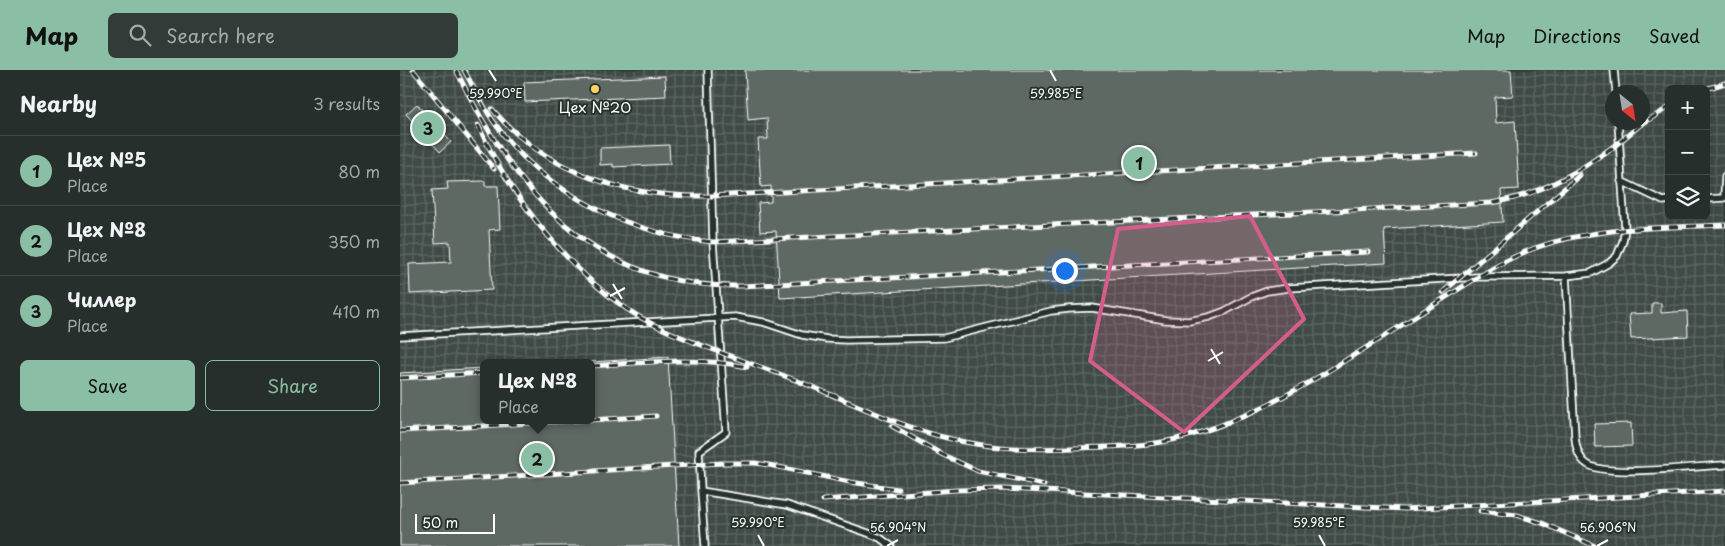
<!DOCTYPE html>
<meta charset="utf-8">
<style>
:root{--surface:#262f2c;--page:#323b38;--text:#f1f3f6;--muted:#a4a9a9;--line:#424a48;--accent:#8abfa5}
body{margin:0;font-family:"Playpen Sans",sans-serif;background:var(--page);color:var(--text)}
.controls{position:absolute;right:15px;top:15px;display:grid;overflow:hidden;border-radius:8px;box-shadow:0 5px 20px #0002}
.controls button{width:45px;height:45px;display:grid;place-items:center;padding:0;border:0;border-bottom:1px solid var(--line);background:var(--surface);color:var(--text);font:25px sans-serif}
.compass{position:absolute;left:1205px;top:15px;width:45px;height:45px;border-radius:50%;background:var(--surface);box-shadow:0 5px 20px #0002;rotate:150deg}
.scale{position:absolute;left:15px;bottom:12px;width:80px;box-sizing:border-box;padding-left:5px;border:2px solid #fff;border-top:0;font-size:14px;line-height:18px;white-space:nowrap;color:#fff;-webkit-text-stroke:4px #26332d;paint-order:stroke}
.you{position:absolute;left:664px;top:200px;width:18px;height:18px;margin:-12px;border:4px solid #fff;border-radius:50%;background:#1a73e8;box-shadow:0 0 0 8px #1a73e833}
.badge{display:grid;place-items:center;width:32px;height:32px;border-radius:50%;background:var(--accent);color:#111;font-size:16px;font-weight:700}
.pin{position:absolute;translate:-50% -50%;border:2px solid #fff;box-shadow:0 1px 5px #0006}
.popup{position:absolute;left:80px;top:289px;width:115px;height:65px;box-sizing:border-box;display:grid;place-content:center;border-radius:8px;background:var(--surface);filter:drop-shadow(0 1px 4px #0005);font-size:16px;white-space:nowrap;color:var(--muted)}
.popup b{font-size:19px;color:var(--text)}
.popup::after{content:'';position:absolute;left:50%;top:100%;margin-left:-10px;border:10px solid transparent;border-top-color:var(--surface)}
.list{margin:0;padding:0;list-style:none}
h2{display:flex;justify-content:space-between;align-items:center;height:65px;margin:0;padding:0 20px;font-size:21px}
h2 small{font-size:16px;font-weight:400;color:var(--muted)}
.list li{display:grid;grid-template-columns:32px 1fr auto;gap:15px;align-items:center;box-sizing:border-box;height:70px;padding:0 20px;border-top:1px solid var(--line)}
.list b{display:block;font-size:19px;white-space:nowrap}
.list p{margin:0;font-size:16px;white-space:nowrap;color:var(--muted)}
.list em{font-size:16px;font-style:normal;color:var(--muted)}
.actions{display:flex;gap:10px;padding:15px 20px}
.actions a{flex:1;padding:11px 0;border:1px solid var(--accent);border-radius:8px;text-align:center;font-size:18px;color:var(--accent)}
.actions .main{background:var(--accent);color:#111}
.icon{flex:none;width:28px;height:28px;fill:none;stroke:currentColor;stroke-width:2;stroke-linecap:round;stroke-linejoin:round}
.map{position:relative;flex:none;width:1325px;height:476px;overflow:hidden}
header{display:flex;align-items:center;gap:30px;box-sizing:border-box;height:70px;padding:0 25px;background:var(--accent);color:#111}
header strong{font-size:24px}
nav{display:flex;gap:28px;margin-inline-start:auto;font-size:18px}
.search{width:350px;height:45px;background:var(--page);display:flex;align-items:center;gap:12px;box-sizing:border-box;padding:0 18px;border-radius:8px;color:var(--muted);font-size:19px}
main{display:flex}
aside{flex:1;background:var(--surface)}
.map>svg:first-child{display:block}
.industrial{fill:url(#industrial-grid);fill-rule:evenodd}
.building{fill:#5f6964;stroke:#fff}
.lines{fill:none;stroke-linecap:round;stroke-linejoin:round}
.lane-casing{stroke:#fff;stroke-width:9}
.lane{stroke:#26332d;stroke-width:5.5}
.rail-casing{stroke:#fff;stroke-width:5}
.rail{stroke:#26332d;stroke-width:3;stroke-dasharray:9;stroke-linecap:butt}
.marked{fill:#d45d8c;fill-opacity:0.2;stroke:#d45d8c;stroke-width:4;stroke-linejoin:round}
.ticks{fill:none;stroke:#fff;stroke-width:2}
.poi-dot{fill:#ffd166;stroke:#26332d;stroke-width:2}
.labels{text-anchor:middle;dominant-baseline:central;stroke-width:4;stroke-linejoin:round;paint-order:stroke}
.poi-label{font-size:15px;fill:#fff;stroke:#26332d}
.ticks-label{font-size:12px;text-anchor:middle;fill:#fff;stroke:#26332d;stroke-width:4;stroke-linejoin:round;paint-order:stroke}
</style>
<header>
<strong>Map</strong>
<div class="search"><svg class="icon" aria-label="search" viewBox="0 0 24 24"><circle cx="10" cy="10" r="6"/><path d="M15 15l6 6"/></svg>Search here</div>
<nav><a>Map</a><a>Directions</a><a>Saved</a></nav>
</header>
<main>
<aside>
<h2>Nearby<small>3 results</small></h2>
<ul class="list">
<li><span class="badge">1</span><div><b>Цех №5</b><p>Place</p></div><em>80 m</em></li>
<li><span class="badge">2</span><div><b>Цех №8</b><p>Place</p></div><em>350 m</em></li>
<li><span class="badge">3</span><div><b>Чиллер</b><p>Place</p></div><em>410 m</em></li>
</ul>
<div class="actions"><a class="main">Save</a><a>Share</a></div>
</aside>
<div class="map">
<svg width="1325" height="476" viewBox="0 0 1325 476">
<defs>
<pattern id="industrial-grid" width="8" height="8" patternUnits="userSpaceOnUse" patternTransform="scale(1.25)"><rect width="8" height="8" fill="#404c47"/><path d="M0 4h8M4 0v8" fill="none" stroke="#5d6763"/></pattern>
</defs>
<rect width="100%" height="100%" fill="#333f3a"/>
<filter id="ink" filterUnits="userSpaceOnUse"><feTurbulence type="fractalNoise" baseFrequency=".02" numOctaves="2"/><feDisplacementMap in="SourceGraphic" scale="10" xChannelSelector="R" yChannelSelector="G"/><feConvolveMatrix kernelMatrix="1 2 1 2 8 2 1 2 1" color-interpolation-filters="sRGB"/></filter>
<g filter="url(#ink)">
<path class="industrial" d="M0,0h1325v476h-1325zM1269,19h37v127h-37zM1212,22h30v30h-30zM83,293h108v57h-108z"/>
<path class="building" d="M345,0h766l2,26 -18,1 1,26 19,-2 4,68 -18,1 2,32 -119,7 2,34 -606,35 -4,-67 -16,1 -2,-29 13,-1v-16l-10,1 -3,-48h10l-1,-21 -19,2z
M265,6l1,20 -141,6 -1,-20z
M17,34l34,38 -11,10 -34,-38z
M269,75l1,19 -57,3v-3l-13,1v-17z
M85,111v5h13l2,43 -11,1 3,60 -82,4 -1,-30 42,-2 -1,-20 -15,1 -3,-53 16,-1 -1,-7z
M1252,233h9v10l26,-2 1,25 -57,3 -2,-25 23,-1z
M268,287l11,189h-279v-173l83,-5v52h108v-58z
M1231,353l1,23 -37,1 -1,-23z"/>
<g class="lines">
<g class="lane-casing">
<path id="lane" d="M308,0l5,172 13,190 -27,19 2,40 86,14 81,28 12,5 11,8
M1214,0l2,22
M1221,111l42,20 6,-1
M1306,129l18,-1 1,-22
M1166,206l9,161c1,10 3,21 12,27 19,14 111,2 138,1
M0,266l335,-19 28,5 39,13 25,4 19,1 98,-2 107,-27 18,-2 23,-1 74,12 23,1 20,-4 16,-6 26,-14 16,-6 22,-3 189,-11 88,-1 25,-3 18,-10 8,-7 6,-15 2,-12 -7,-107
M301,421l4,55"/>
</g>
<use href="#lane" class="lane"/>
<g class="rail-casing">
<path id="rail" d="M13,0l81,99
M56,0c60,123 137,219 286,216l626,-34
M64,0c11,20 21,41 35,59 49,66 134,106 214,113l778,-39c45,-7 84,-28 120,-55
M1306,19l19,-6
M92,39c57,66 134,89 219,87l765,-43
M78,55c34,76 107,170 185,204 56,26 117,42 173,68
M1206,83l33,-27 30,-19
M1043,222l137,-117
M191,296c52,-3 105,-10 156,1
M0,308l83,-5
M430,324c38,16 76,34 117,44 43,11 84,12 128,10 29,-1 58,-1 87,-6 62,-11 134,-50 187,-84 35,-21 68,-43 102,-64 27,-17 54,-35 84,-46 61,-22 126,-20 190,-23
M191,350l65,-4
M492,356l51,29 35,16 66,14
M0,361l183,-11
M0,413l322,-20h33l14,2 81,17 48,7
M423,430l133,-10 48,-1 401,20 320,-18
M1080,441l37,4 25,8 53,23"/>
</g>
<use href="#rail" class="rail"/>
</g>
</g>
<path class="marked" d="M850,146l54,103 -120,113 -94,-71 28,-132z"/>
<path class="ticks" d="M89,0l7,11M650,0l6,11M213,214l9,15M210,226l15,-8M811,279l9,15M808,291l15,-9M358,465l6,11M919,465l6,11M487,476l11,-6M1197,476l11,-6"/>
<circle class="poi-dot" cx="195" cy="19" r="5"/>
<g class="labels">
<g class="poi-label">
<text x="195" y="36">Цех №20</text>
</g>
</g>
<g class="ticks-label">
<text x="96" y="28">59.990°E</text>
<text x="656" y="28">59.985°E</text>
<text x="358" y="457">59.990°E</text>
<text x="919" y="457">59.985°E</text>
<text x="498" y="462">56.904°N</text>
<text x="1208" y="462">56.906°N</text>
</g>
</svg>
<div class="controls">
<button>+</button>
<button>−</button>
<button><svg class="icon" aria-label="layers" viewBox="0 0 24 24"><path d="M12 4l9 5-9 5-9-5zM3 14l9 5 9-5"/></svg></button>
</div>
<svg class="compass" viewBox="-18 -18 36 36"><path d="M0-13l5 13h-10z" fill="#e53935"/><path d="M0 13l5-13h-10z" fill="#a4a9a9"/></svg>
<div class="scale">50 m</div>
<div class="you"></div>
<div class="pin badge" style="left:739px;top:93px">1</div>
<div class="pin badge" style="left:137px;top:389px">2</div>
<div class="popup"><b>Цех №8</b>Place</div>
<div class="pin badge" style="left:28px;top:58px">3</div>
</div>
</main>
